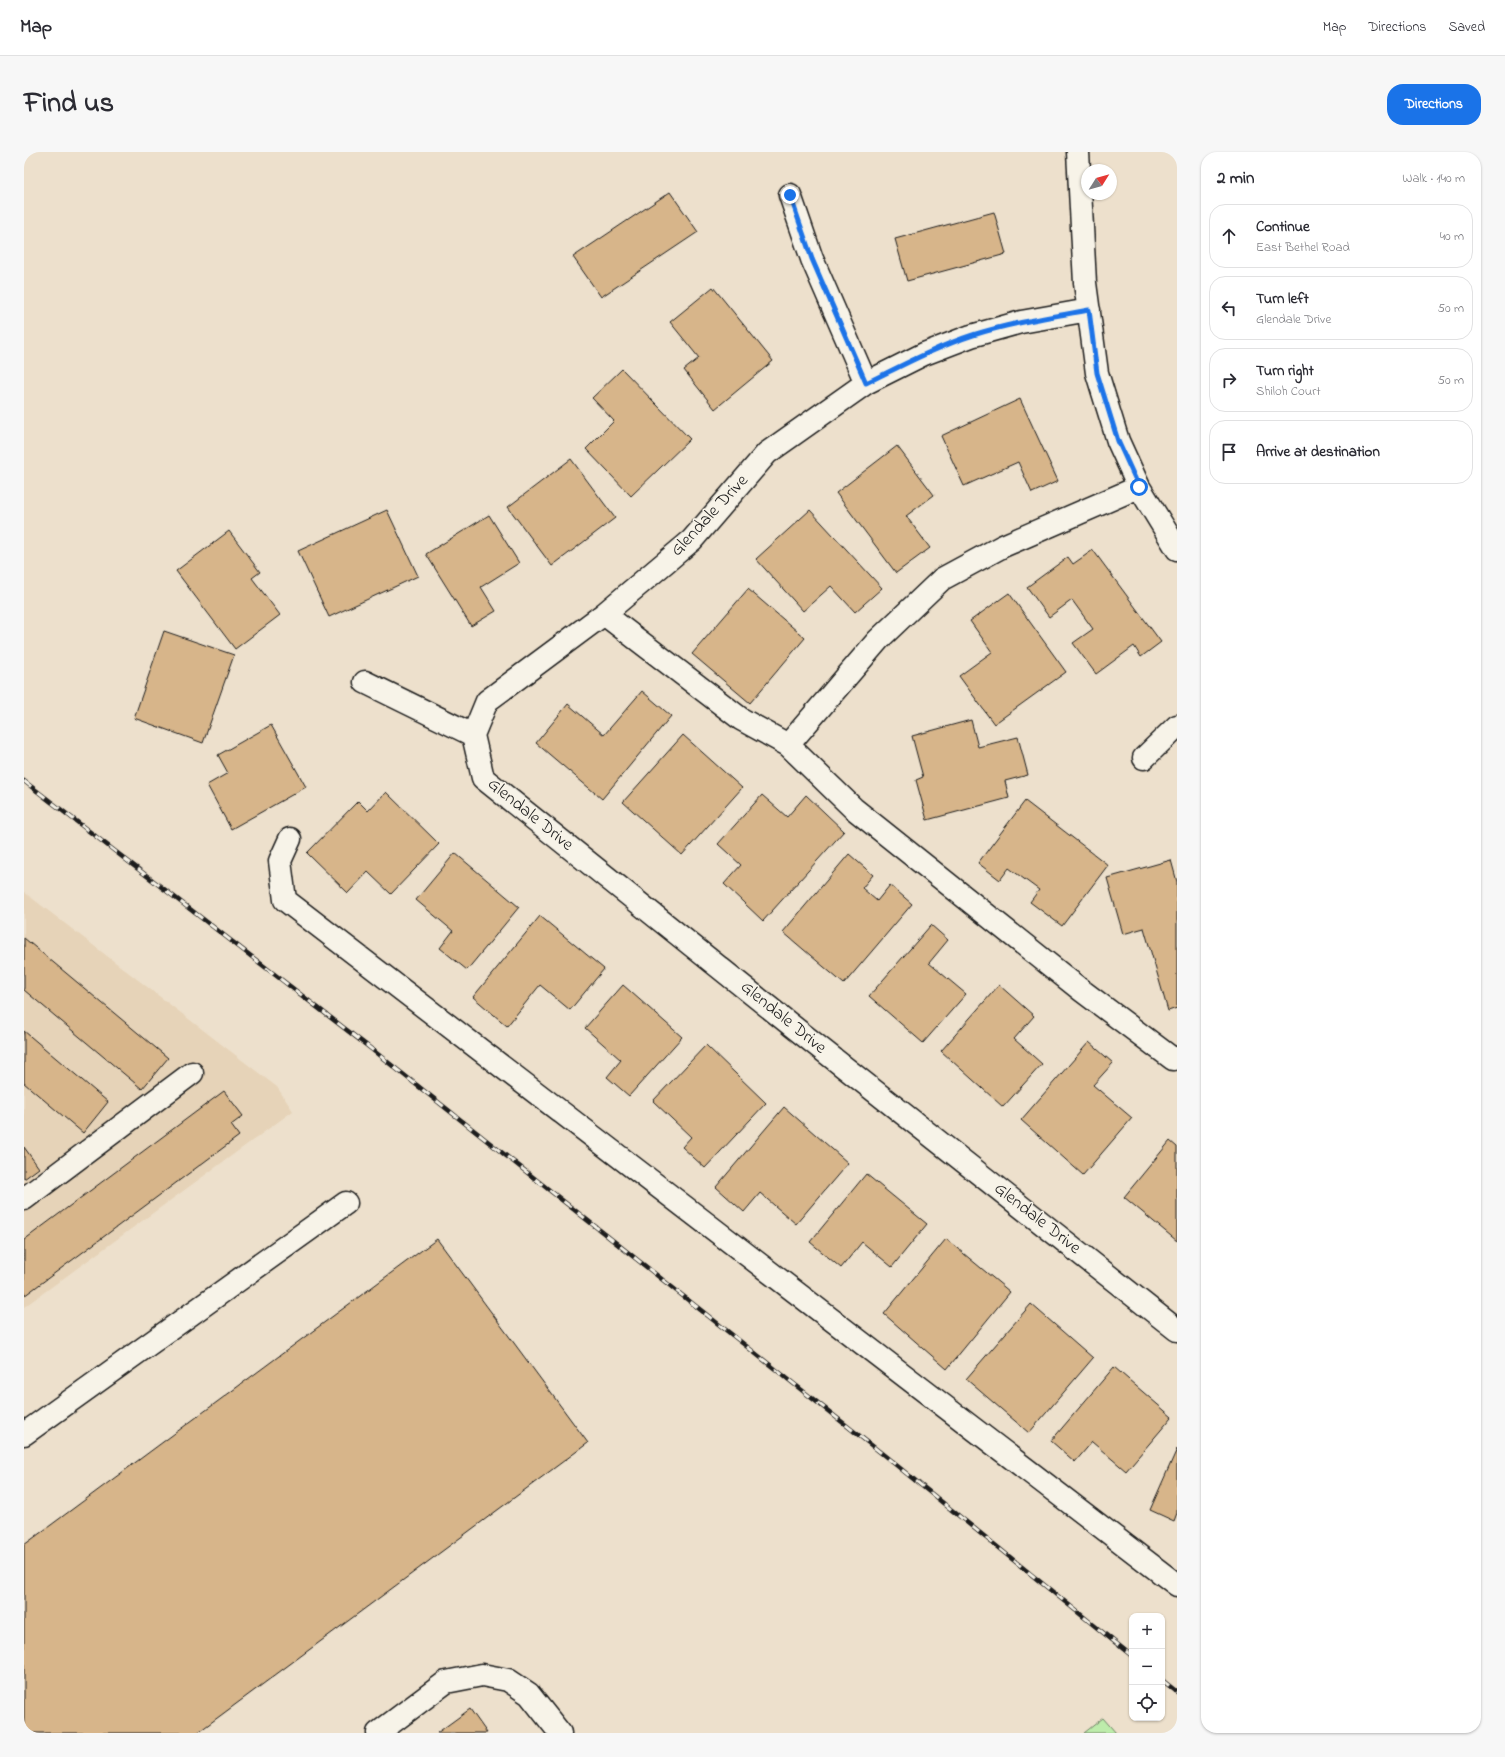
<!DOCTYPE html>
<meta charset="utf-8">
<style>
:root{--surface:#fff;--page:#f7f7f7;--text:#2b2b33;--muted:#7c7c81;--line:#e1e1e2;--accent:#1a73e8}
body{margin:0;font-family:"Indie Flower",sans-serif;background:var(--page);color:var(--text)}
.controls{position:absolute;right:12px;bottom:12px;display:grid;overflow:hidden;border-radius:8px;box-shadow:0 1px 3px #0004}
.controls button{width:36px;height:36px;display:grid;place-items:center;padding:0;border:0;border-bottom:1px solid var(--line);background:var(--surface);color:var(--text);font:20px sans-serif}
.compass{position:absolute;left:1057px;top:12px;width:36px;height:36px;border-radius:50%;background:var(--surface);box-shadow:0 1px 3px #0004;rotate:53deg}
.stop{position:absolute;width:12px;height:12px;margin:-9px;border:3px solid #1a73e8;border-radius:50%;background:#fff}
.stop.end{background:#1a73e8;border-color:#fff;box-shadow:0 1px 4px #0008}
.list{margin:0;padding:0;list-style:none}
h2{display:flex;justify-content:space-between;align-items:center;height:52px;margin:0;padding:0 16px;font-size:17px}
h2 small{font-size:13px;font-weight:400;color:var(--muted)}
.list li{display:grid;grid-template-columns:26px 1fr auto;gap:12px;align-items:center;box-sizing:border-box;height:64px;margin:0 8px 8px;padding:0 8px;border:1px solid var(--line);border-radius:16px}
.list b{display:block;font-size:15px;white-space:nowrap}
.list p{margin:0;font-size:13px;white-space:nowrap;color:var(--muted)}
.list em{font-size:13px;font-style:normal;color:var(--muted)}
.icon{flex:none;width:22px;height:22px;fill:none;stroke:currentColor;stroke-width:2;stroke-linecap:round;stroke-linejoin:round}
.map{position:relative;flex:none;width:1153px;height:1581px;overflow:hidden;border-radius:16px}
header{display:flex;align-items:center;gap:24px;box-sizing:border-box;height:56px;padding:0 20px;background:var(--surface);border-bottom:1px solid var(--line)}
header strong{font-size:19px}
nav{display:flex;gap:22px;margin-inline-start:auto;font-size:14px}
.intro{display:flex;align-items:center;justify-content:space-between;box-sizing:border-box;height:96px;padding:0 24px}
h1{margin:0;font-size:28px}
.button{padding:10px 18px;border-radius:16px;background:var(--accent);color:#fff;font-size:14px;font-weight:700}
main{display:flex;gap:24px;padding:0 24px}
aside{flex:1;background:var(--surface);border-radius:16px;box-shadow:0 1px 3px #0004}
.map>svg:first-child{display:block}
.built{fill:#e6d3b8}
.green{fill:#bdecab;stroke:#6c8464}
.building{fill:#d7b58a;stroke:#1c1c1c}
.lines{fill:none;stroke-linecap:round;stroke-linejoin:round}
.minor-casing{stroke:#1c1c1c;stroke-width:25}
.minor{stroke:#f7f3e8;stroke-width:22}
.rail-casing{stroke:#1c1c1c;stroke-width:4.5}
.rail{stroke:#f7f3e8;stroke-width:3;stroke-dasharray:9;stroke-linecap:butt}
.route{stroke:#1a73e8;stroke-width:5}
.labels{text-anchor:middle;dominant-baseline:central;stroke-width:3;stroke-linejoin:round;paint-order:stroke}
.street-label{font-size:18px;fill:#1c1c1c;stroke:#f7f3e8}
</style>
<header>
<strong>Map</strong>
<nav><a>Map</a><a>Directions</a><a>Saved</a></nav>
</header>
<div class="intro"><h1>Find us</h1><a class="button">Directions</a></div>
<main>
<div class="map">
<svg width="1153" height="1581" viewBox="0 0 1153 1581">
<rect width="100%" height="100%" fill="#ede0cc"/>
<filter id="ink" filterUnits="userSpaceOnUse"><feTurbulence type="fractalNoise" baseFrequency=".025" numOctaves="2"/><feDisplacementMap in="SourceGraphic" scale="8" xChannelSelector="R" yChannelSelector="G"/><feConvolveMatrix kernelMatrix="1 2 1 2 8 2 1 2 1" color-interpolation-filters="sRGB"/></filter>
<g filter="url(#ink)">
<path class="built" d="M0,740l253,195 16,24 -269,196z"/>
<path class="green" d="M1079,1566l13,15h-32z"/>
<path class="building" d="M646,40l28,40 -97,65 -28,-40z
M970,60l12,42 -99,27 -12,-42z
M689,135l60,74 -58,48 -31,-39 15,-12 -29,-36z
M598,217l68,70 -59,57 -45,-47 28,-28 -22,-23z
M996,247l38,82 -26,12 -14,-31 -54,24 -23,-50z
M873,294l37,49 -28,21 24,32 -34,25 -60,-80z
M547,307l44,59 -63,48 -44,-59z
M363,358l31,66 -89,41 -31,-66z
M786,358l72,78 -27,24 -24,-26 -28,25 -47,-52z
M465,363l30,48 -38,24 15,24 -25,15 -45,-72z
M205,379l31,41 -8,6 28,37 -45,34 -59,-78z
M1069,398l68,92 -20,15 -7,-11 -38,28 -23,-31 20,-14 -21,-29 -23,17 -22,-30 41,-30 5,7z
M724,437l57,49 -55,65 -58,-49z
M985,441l57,79 -72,52 -35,-48 33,-24 -22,-31z
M140,479l70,24 -31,88 -69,-25z
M618,539l29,25 -69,83 -66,-56 32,-39 36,31z
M947,568l7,27 40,-10 10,38 -23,6 4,17 -82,22 -11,-40 7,-3 -11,-41z
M247,573l35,62 -75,42 -24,-44 21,-12 -10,-18z
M659,583l59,53 -60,67 -59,-53z
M362,640l53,52 -48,50 -23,-22 -20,21 -41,-40 51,-52 10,10z
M738,643l25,22 19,-22 38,36 -81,90 -39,-37 17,-19 -23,-21z
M1001,649l83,64 -46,61 -32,-24 9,-12 -30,-22 -9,12 -22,-17z
M431,701l64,54 -52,63 -27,-22 13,-17 -37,-31z
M825,702l24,21 -11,13 15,13 13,-16 22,19 -68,80 -61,-52z
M1147,708l6,22v126l-9,3 -24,-83 -21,6 -16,-56z
M516,764l64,53 -34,41 -30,-25 -33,41 -34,-29z
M907,773l17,15 -19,23 37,31 -43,49 -54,-47z
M0,786l144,120 -26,31 -118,-99z
M599,833l59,52 -53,59 -22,-19 14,-17 -36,-32z
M975,833l35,31 -20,23 28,25 -39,43 -62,-56z
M0,879l84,71 -25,31 -59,-50z
M1065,890l24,21 -20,22 39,33 -49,57 -62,-55z
M682,893l60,58 -61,65 -23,-21 9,-10 -38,-36z
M200,939l19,25 -12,9 8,11 -215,160v-56z
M760,955l64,56 -52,61 -36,-31 -16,19 -28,-25z
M1146,989l7,6v94l-53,-44z
M0,995l15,21 -15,11z
M842,1022l61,50 -35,43 -30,-25 -21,26 -31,-26z
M413,1087l151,204 -391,290h-173v-188z
M922,1087l64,53 -63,77 -63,-55z
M1007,1152l62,54 -64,75 -63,-54z
M1090,1215l58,50 -46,54 -34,-29 -17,20 -24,-21z
M1153,1297v64l-3,8 -24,-11z
M446,1557l17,24h-50z"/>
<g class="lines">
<g class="minor-casing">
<path id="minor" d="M1054,0l7,131 12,90 21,68 21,46 38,62
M766,43l22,64 54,124
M1065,158l-68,12 -50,14 -47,18 -58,29 -99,70 -75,87 -88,74 -117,87 -14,34 10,43 313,251 381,301
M580,462l137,105 47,26 90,-105 64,-61 61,-33 136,-59
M341,530l108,53
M764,593l65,63 228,182 92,69 4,-1
M1120,606l33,-32
M266,687l-10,22 5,39 892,685
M0,1047l168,-126
M0,1282l322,-231
M354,1581l68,-51 36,-7 26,5 21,14 31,39"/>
</g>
<use href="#minor" class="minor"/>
<g class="rail-casing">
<path id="rail" d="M0,629l346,267 515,408 247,200
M1138,1528l15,12"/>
</g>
<use href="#rail" class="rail"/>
</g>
</g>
<g class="lines" filter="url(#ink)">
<path class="route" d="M766,43l22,64 54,124c35,-17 70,-36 107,-48 38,-12 77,-18 116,-25l8,63 21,68 21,46"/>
</g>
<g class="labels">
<g class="street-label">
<text transform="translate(686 364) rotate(-47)">Glendale Drive</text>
<text transform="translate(506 663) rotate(39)">Glendale Drive</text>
<text transform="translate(759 866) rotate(39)">Glendale Drive</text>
<text transform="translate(1013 1067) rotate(38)">Glendale Drive</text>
</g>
</g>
</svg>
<div class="controls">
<button>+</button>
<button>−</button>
<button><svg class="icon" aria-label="locate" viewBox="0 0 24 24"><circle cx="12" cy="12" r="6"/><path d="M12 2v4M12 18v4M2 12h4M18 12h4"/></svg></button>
</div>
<svg class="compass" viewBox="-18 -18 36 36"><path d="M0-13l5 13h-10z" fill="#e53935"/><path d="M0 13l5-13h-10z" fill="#7c7c81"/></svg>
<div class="stop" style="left:1115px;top:335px"></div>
<div class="stop end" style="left:766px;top:43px"></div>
</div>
<aside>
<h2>2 min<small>Walk · 140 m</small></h2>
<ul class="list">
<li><svg class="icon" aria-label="ahead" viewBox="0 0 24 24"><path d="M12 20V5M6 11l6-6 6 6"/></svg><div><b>Continue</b><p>East Bethel Road</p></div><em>40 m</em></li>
<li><svg class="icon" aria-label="left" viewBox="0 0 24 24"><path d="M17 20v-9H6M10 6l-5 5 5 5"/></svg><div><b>Turn left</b><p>Glendale Drive</p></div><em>50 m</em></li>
<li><svg class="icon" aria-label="right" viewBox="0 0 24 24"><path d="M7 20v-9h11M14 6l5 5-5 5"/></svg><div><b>Turn right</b><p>Shiloh Court</p></div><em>50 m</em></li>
<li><svg class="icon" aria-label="arrive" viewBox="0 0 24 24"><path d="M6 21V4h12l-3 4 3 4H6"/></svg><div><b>Arrive at destination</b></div></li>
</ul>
</aside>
</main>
